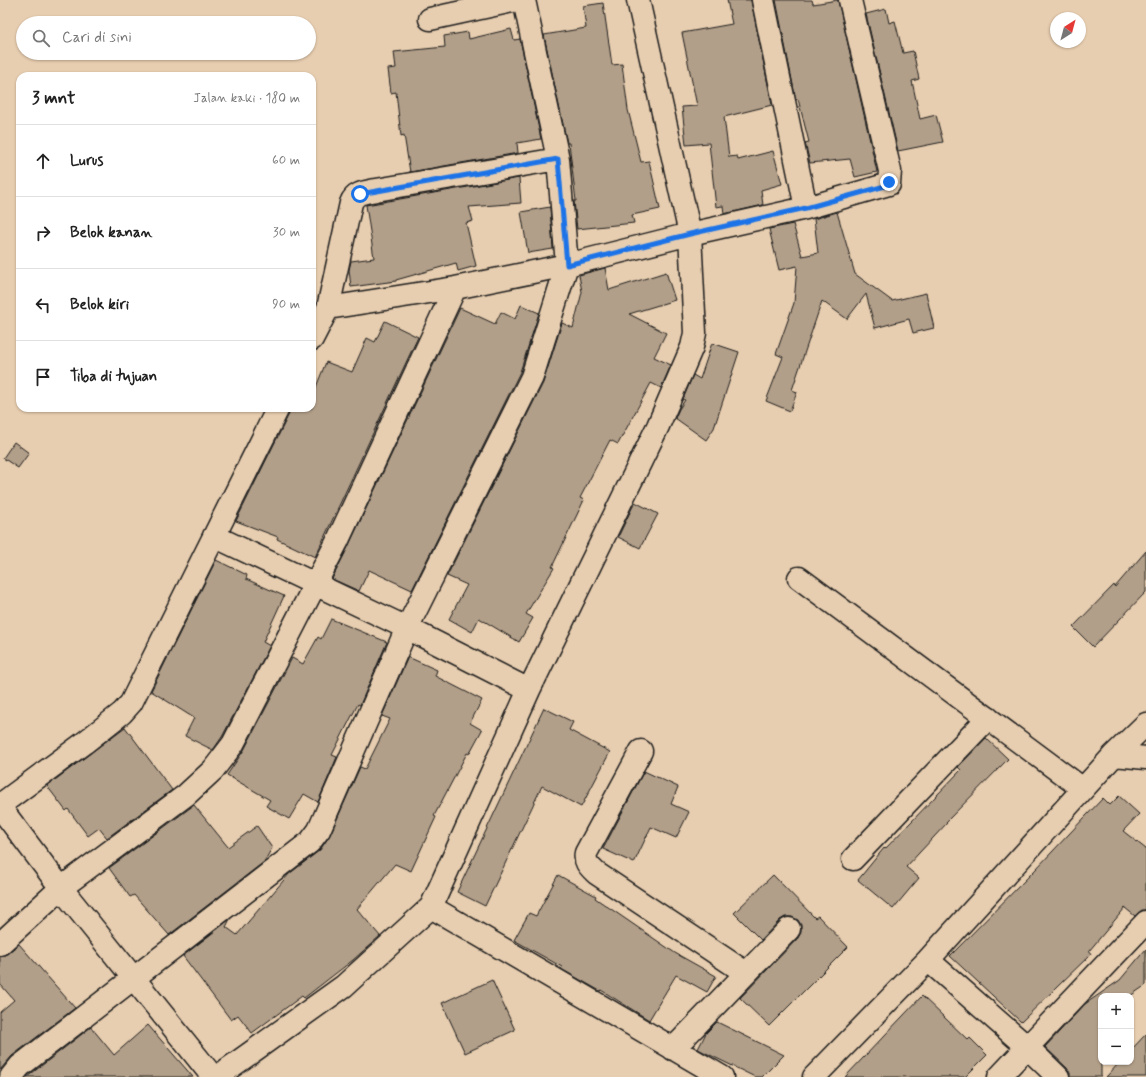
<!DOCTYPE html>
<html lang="id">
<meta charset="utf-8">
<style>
:root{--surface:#fff;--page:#f2f2f2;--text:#222;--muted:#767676;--line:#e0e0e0}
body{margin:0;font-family:Mynerve,sans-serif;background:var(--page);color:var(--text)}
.controls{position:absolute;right:12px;bottom:12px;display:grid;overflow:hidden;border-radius:8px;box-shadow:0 1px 3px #0004}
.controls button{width:36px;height:36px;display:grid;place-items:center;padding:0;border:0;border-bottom:1px solid var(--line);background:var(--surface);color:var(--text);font:20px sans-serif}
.compass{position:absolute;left:1050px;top:12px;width:36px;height:36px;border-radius:50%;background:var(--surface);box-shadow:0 1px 3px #0004;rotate:36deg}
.stop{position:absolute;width:12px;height:12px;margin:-9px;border:3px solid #1a73e8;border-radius:50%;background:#fff}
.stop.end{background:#1a73e8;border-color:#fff;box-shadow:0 1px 4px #0008}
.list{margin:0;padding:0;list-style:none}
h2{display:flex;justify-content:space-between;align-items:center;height:52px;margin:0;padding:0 16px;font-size:17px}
h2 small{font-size:13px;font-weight:400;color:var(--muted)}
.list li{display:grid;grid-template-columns:26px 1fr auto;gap:12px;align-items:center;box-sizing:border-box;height:72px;padding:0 16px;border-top:1px solid var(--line)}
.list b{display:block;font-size:15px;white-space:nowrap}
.list em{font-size:13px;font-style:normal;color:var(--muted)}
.icon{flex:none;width:22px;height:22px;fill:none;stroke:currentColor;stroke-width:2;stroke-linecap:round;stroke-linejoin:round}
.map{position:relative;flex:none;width:1146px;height:1077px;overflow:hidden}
.search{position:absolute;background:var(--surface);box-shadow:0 1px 3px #0004;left:16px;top:16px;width:300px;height:44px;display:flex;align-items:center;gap:10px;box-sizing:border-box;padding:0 14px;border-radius:22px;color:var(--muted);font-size:15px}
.panel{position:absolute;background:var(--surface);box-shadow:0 1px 3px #0004;left:16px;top:72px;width:300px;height:340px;border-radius:12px}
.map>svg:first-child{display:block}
.building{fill:#b29f89;stroke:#1c1c1c}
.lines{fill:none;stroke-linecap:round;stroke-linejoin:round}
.minor-casing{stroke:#1c1c1c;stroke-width:25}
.minor{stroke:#e8ceb0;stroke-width:22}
.route{stroke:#1a73e8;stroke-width:5}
</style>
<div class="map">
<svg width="1146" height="1077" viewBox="0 0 1146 1077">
<rect width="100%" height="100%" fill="#e8ceb0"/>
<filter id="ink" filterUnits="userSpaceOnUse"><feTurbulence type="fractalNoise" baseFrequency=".025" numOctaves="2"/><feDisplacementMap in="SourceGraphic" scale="8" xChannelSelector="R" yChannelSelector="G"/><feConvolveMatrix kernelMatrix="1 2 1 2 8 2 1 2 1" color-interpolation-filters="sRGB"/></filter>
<g filter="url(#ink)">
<path class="building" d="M727,0h24l21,105 -48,12 5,40 8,-1 1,4 35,-9 9,33 -21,6 2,15 -39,9 -1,-8 -7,1 -7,-64 -23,2 -4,-38 15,-1 -15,-73 50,-9z
M776,0h36l1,4 25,-4 39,172 -22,5 -5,-18 -40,4 -5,-20 4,-1 -11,-43 -2,1z
M603,3l9,62 10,-1 6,46 13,52 8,-1 11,48 -28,6 2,8 -57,6 -3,-28h2l-7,-58h-2l-23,-108 42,-7 -3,-22z
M886,9l3,14 6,-2 8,32 10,-2 6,28 -7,2 8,38 16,-4 7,27 -45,9 -32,-137z
M511,29l3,11 6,-1 21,100 -24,4 1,10 -108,19 -6,-37 -3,1 -5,-44 -5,1 -3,-24 8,-1 -2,-16 51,-5 -1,-11 24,-4 1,7z
M519,178l2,25 -52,4 4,14 -7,2 10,43 -18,5 -2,-8 -60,17v1l-45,6 -2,-17 2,-9 23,-3 -8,-53z
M550,207l3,42 -25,4 -7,-41z
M837,212l18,62 37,27 34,-8 8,35 -21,5 -4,-14 -34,9 -9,-34 -19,25 -25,-18 -30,89 5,2 -7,19 -24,-10 17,-44 -7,-3 18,-51 3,-37 -18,4 -10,-41 24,-5 9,32 16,-3 -4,-34z
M605,268l4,22 57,-18 9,28 -46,14 37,19 -12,24 17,8 -10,23 -10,-5 -33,61 -8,-4 -30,58 4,2 -32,67 2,1 -28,46 7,4 -14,24 -40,-24 -7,14 -23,-13 18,-34 -20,-9 96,-193 19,-60 11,5 9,-36 -3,-17z
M521,305l18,8 -19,59 -108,218 -43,-20 -10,21 -27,-12 16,-32 112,-239 35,16 6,-12 14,7z
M385,321l33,16 -103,220 -38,-18 1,-2 -42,-16 53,-107 1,-6h22v-11l14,-35 26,10 15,-34 8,4z
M712,343l27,9 -25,76 -8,12 -31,-22 4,-9 6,-9 -2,-1 10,-24 7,4z
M14,442l15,11 -11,15 -15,-10z
M635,502l23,12 -18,34 -22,-11z
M1146,551v41l-53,55 -20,-20 41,-42 1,2z
M216,560l31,15 -1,4 38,17 -21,46 7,4 -48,91 -9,13 -28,-14 9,-18 -43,-27z
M331,619l56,23 -27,63 -2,-1 -26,51 5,2 -19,45 -14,-8 -15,25 -23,-13 4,-6 -43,-25 17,-25 48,-92 11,6 15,-27 3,2z
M408,657l29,13 -2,6 47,24 -12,23 12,7 -13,24 -2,-1 -33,63 2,1 -25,54 -16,-7 -38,45 23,27 -27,24 -49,38 -2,-2 -50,37 -14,-18 -7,5 -48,-64 47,-37 -4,8 11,8 52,-61 31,-24 10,-15 30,-68 5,2 25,-50 -8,-3z
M544,708l29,14 -4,8 41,22 -29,55 -39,-21 -57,120 -28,-14z
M125,727l47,63 -65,48 -8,-10 -11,8 -20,-27 -2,2 -19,-25z
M986,738l22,21 -62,63 1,1 -41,44 13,11 -26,31 -35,-29 26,-32 1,1 76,-79 -3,-3z
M644,771l34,16 -7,17 18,8 -13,26 -25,-11 -17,36 -31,-14z
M1119,796l20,18 -16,17 23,18v61h-4l-7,6 -10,-8 -36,43 2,3 -70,68 -71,-66 86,-87 67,-71 7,7z
M194,805l34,42 29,-21 15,22 -8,14 -95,73 -35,-40 -4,2 -21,-29z
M558,875l38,21 -1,2 80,55 41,23 -9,16 -31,-17 -27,45 -48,-30 -1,1 -39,-22 1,-2 -48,-27 15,-27 7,3z
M773,875l42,43 3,-2 30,31 -79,79 -29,-28 58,-60 3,-6v-7l-3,-5 -6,-3h-7l-5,3 -19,20 -27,-27z
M19,944l56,64 -63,48 -12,14v-58l14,-12 -14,-16v-28l8,-3z
M1146,949v36l-16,11h-29v81h-31v-4l-3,-5 -22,-21 40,-43 35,-24z
M492,980l23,50 -50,23 -23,-50z
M922,996l46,44 2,-2 17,17 -22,22h-120z
M717,1022l67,33 -22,22h-7l-49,-24 -8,-4 8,-16z
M148,1025l45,52h-166l64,-50 23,28z
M1146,1034v43h-40l14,-15h11v-12z"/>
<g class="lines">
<g class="minor-casing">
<path id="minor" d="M763,0l43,208
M430,19l87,-19
M328,308l23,-105c4,-11 16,-11 25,-13l182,-31
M312,339l16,-31 127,-20 112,-23 123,-31 116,-26 83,-24 1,-13 -40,-171
M214,536l193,92 122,62
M799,578l284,211
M641,751l-55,102c-2,9 3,13 10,20l150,100
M1114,755l32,3
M0,805l84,-62 38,-30 9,-10 147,-295
M0,807l61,81 152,189
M853,859l135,-141
M431,907l291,170
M0,944l61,-56 125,-93 27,-25 20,-26 104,-202 118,-254
M928,960l99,87 31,30
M673,1049l116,-120
M11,1077l9,-11 290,-224 9,-12 88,-202 125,-251 35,-112 -9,-106 -34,-159
M217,1077l127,-91 87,-79 98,-217 129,-264 34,-79 3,-14 -5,-99 -52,-234
M814,1077l114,-117 186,-205 32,-31
M999,1077l147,-155"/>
</g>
<use href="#minor" class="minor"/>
</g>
</g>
<g class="lines" filter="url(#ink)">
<path class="route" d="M360,194l198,-35 9,106 123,-31 116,-26 79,-22 4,-4"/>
</g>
</svg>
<div class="controls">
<button>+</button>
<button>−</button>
</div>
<svg class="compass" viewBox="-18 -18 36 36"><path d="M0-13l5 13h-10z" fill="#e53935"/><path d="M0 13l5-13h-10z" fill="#767676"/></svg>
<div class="stop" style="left:360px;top:194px"></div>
<div class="stop end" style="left:889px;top:182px"></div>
<div class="search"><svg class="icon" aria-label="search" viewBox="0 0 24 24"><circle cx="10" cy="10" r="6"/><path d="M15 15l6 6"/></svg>Cari di sini</div>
<section class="panel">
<h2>3 mnt<small>Jalan kaki · 180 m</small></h2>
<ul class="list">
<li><svg class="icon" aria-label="ahead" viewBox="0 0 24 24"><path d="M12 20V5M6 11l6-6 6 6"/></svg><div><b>Lurus</b></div><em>60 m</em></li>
<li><svg class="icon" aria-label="right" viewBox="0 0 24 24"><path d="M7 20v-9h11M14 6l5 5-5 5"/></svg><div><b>Belok kanan</b></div><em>30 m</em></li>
<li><svg class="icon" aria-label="left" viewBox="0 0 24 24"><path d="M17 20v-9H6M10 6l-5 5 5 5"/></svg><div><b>Belok kiri</b></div><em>90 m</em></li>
<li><svg class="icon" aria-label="arrive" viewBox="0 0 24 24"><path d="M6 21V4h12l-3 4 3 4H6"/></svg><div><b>Tiba di tujuan</b></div></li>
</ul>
</section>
</div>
